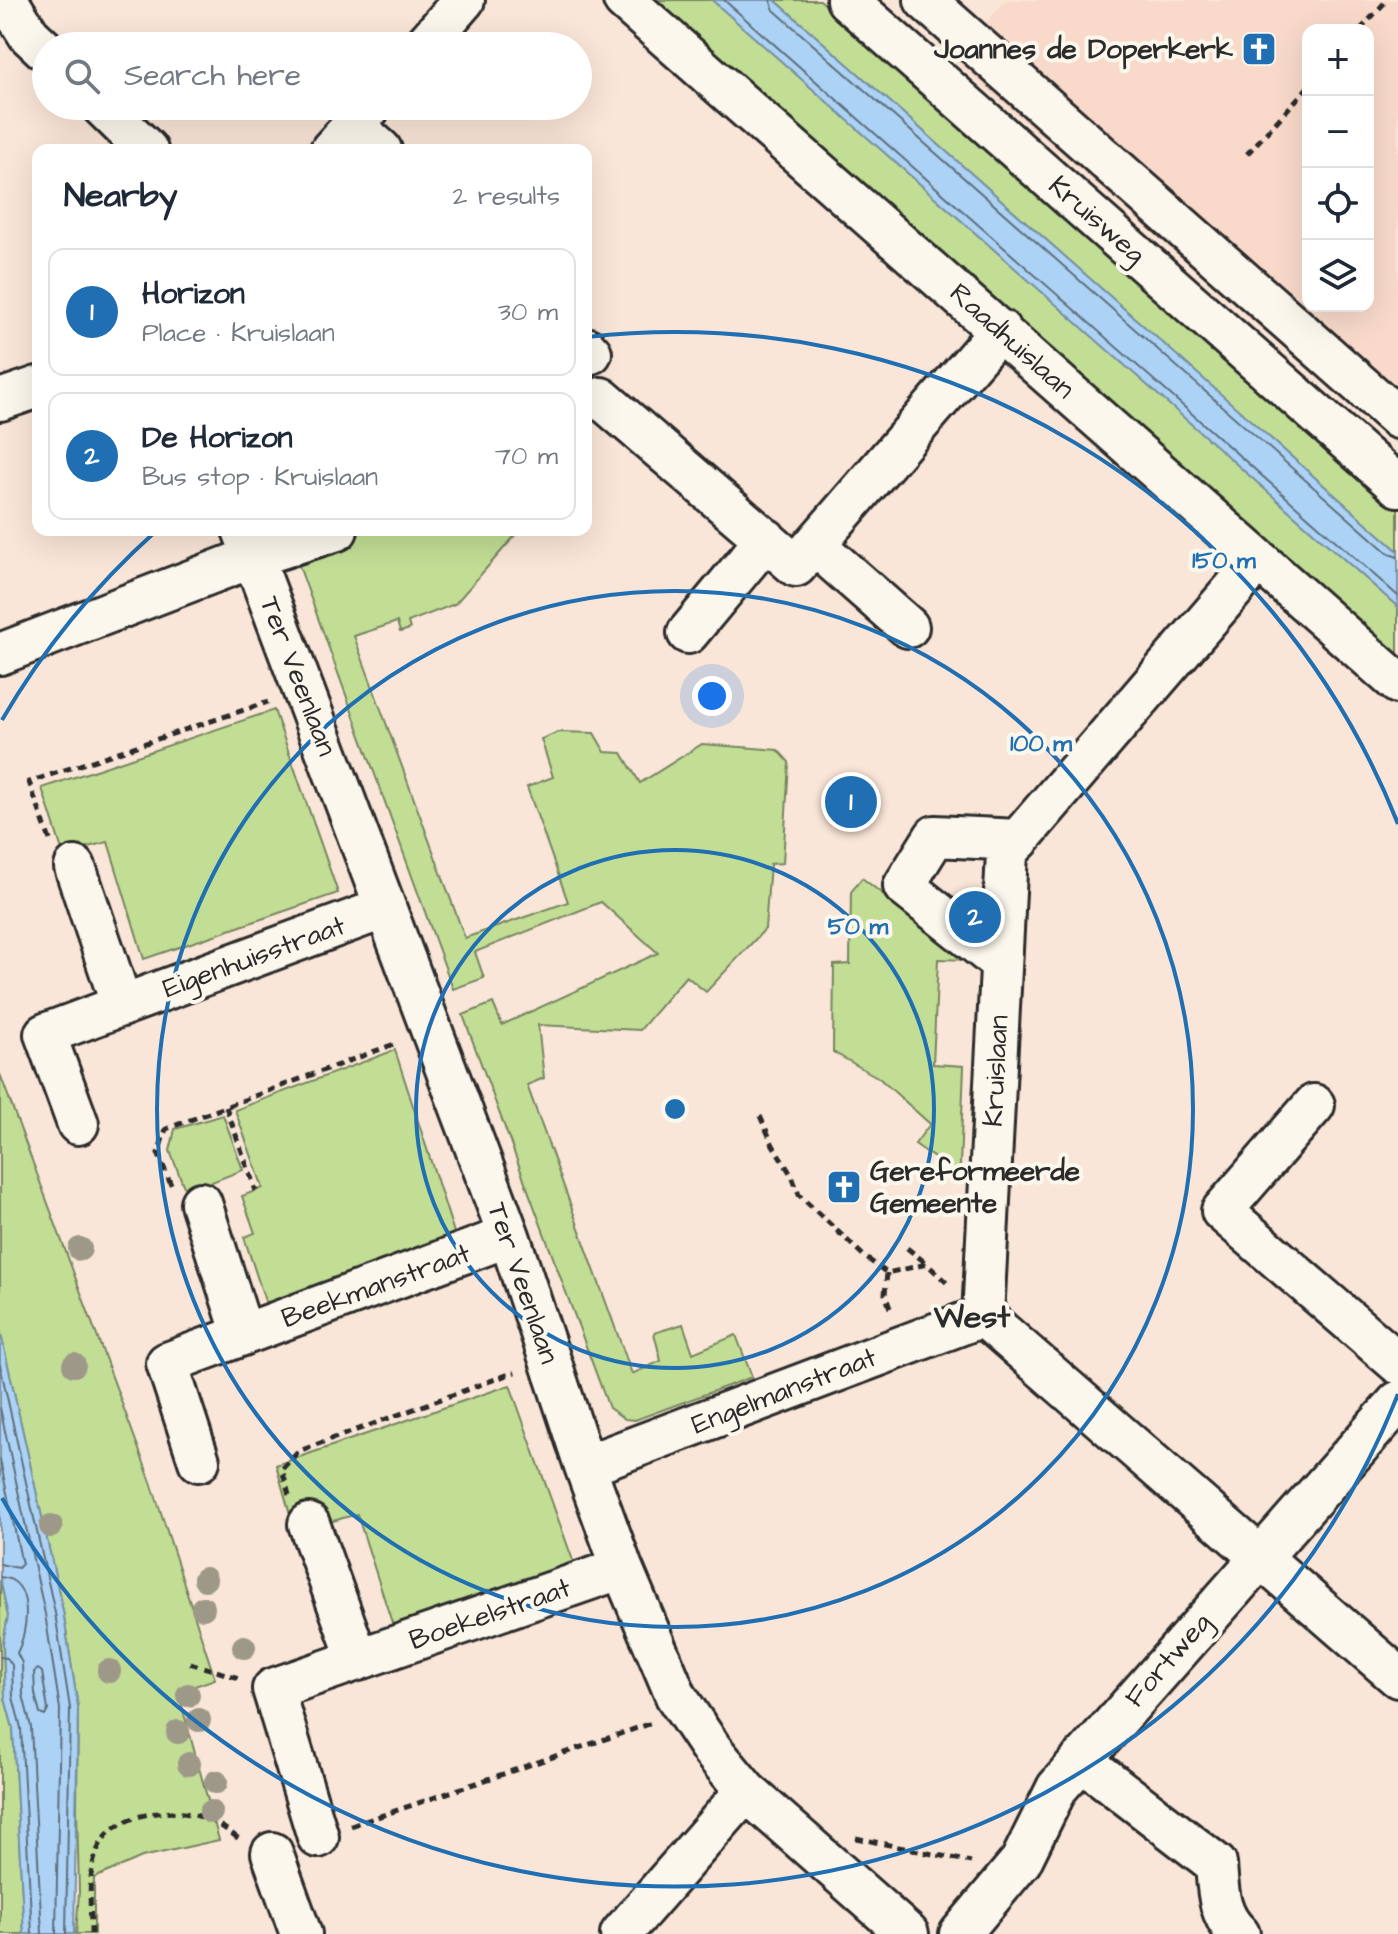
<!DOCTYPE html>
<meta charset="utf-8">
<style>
:root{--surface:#fff;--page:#f6f6f7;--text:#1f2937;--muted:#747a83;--line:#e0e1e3;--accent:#1f6fb2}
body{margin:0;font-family:"Architects Daughter",sans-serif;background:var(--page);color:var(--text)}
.controls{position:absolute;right:24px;top:24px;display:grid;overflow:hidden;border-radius:16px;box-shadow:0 8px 32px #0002}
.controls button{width:72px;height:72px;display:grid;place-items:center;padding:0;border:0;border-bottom:2px solid var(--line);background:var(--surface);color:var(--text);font:40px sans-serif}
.you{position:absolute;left:712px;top:696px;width:28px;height:28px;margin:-20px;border:6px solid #fff;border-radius:50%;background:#1a73e8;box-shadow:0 0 0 12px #1a73e833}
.badge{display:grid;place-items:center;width:52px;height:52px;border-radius:50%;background:var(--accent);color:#fff;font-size:26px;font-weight:700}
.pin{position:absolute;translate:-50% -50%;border:4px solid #fff;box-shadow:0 2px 8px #0006}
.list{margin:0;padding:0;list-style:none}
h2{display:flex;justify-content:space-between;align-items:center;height:104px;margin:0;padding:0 32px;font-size:34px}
h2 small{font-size:26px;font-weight:400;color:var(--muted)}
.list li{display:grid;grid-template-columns:52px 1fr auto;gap:24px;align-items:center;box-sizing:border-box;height:128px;margin:0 16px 16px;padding:0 16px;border:2px solid var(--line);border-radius:16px}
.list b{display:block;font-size:30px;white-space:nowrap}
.list p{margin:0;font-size:26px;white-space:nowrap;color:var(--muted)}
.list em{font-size:26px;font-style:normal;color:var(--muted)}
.icon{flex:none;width:44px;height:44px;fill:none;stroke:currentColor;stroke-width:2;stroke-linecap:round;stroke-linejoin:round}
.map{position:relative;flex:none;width:1398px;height:1934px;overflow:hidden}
.search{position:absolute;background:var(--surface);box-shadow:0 8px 32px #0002;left:32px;top:32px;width:560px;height:88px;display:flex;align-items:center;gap:20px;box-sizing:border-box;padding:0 28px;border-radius:44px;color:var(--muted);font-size:30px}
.panel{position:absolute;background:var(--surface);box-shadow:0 8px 32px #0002;left:32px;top:144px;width:560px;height:392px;border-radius:16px}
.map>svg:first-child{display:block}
.built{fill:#f9daca;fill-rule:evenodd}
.green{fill:#c2de95;stroke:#768460;stroke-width:2}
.water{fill:#acd3f6;stroke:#7890a5;stroke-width:2}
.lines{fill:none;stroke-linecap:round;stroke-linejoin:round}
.shore{stroke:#5f6e7c;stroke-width:2}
.minor-casing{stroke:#2b2b2b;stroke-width:46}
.path{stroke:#2b2b2b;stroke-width:5;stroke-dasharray:8 6;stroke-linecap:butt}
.minor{stroke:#fbf7ec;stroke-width:40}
.tree{fill:#9d9888}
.ring{fill:none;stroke:#1f6fb2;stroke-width:4}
.labels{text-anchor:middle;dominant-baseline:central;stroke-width:8;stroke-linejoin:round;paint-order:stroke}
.poi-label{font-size:28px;font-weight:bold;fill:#2b2b2b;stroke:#fbf7ec;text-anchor:end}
.street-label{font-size:28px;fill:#2b2b2b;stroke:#fbf7ec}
.quarter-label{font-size:32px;font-weight:bold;fill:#2b2b2b;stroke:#fbf7ec}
.centre{fill:#1f6fb2;stroke:#fbf7ec;stroke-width:4}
.ring-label{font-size:24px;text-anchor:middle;font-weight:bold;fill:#1f6fb2;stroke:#fbf7ec;stroke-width:8;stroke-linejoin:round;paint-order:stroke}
</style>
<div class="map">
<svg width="1398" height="1934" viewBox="0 0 1398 1934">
<rect width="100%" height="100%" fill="#fae6d8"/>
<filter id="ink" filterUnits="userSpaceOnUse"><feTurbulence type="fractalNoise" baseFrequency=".0125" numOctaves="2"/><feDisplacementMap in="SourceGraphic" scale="16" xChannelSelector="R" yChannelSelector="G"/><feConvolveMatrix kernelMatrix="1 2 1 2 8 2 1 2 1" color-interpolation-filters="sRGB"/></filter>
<g filter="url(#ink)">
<path class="built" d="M1006,0h392v447l-446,-388zM1308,30h60v276h-60z"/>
<path class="green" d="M643,0h69l686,607v55z
M775,0h45l578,506v45z
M286,530h234l-65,74 -47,18 2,7 -10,3 -3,-10 -43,14 111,302 103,-36 -41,-115 26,-10 -12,-38 18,-7 35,1 11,19 17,1 18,30 62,-39 76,6 11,12 -6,101 -13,1 -5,65 -59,63 -20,-16 -46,54 -102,-5 6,53 -17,7 105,289 29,-13 -7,-28 29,-9 10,29 43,-18 16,42 -117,43 -10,-1 -16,-11 -146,-393 30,-12 9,22 156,-72 -57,-51 -126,50 9,26 -31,11z
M274,710l64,183 -194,66 -36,-117 -45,11 -21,-65z
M862,878l106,82 -30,-1 -5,105 31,2 -4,100 -5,7 -40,-29 15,-20 -51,-46 -46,-26 1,-87 16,-1 1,-72z
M395,1050l61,189 -188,71 -24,-73 11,-4 -13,-37 21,-8 -28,-78z
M0,1074l151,408 64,197 -37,13 41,148 -77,17 -48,21v56h-18l3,-42 -2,-81 1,-104 -15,-96 -63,-281z
M223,1115l20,55 -57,22 -16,-41 5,-22z
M510,1385l66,184 -182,60 -37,-115 -62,18 -19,-67z
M0,1578l8,38 -5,27 2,55 8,30 11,206h-24z"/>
<path class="water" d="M712,0h63l623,551v56z
M0,1330l63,281 15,96 -4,227h-50l-11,-206 -8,-30 -2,-55 5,-27 -8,-38z"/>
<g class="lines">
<path class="shore" d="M724,0l674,596
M770,0l4,10 615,544 9,3
M0,1365l55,248 15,95 -4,226
M0,1408l45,206 15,95 -4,225
M0,1460l22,104 -4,4 -18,-4
M0,1577c35,2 28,54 17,76l5,10 1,32 8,32 11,207
M0,1657l7,1 5,7 1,32 8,31 11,206
M38,1669l4,3 6,38 -3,6 -5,-2 -5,-20 -1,-22z"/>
<g class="minor-casing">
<path id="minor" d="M7,0l22,35 17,16
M624,0l774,683
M847,0l551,486
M925,0l473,418
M424,46l40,-46
M102,106l45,44
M354,126l27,24
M331,150l40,-44
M586,348l5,5
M601,398l195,168 204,-236
M0,400l38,-13
M243,530l266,706 76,230 37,102 54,128 36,54 34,41 162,143
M815,545l93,82
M1258,561l-251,292 -24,463 415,361
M688,633l78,-94
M0,654l253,-97 84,-27
M75,867l47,139
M1001,963l-97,-77 31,-50 84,4
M1314,1105l-92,106 176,152
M78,1124l-33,-90 340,-126
M201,1203l42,132
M199,1461l-32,-98 342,-127
M585,1466l398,-150
M309,1524l49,136
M1081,1760l135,104c2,26 2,51 23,70
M318,1837l-45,-148 349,-121
M272,1853l29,81
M621,1934l125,-143
M960,1934l61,-73 36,-73 341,-386"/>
</g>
<path class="path" d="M1360,30l27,-30
M1247,154l61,-67
M50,840l-21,-58 239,-80
M226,1107l30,84
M760,1116l13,29 19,31 7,19 66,62 22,16 40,-9 20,19
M171,1185l-13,-32 8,-24 231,-86
M907,1248l19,15
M887,1273l-2,21 6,17
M289,1495l-7,-26 17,-18 216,-79
M190,1663l49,15
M351,1826l301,-103
M856,1838l115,24
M91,1934c0,-29 -5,-65 10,-91 18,-31 70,-36 101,-26 13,4 27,14 37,22"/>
<use href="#minor" class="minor"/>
</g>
<g class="tree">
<circle cx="80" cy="1249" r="12"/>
<circle cx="74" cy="1365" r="12"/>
<circle cx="51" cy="1526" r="12"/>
<circle cx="205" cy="1579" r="12"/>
<circle cx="203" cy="1608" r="12"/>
<circle cx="244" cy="1647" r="12"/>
<circle cx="109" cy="1671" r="12"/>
<circle cx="188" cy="1695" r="12"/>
<circle cx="199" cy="1720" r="12"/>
<circle cx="178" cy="1732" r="12"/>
<circle cx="189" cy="1764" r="12"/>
<circle cx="216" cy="1782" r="12"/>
<circle cx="211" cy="1812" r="12"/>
</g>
</g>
<g class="ring">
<circle cx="675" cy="1109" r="259"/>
<circle cx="675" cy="1109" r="518"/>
<path d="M1398 1394A777 777 0 0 1 2 1498M2 720A777 777 0 0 1 155 532M587 337A777 777 0 0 1 1398 824"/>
</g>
<defs>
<g id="church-square" transform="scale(1.8)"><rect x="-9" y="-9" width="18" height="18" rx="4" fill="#1f6fb2" stroke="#fbf7ec"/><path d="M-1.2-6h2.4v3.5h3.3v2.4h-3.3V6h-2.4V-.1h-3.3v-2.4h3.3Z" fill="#fff"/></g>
</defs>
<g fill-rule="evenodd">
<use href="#church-square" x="1259" y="49"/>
<use href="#church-square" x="844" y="1187"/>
</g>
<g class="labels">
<g class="poi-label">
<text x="1233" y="49">Joannes de Doperkerk</text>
<text x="870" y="1171" text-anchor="start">Gereformeerde<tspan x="870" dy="32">Gemeente</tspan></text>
</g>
<g class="street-label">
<text transform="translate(1097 220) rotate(41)">Kruisweg</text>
<text transform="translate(1012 341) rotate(42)">Raadhuislaan</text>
<text transform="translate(298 676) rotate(69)">Ter Veenlaan</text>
<text transform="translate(254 957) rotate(-20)">Eigenhuisstraat</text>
<text transform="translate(996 1071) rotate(-87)">Kruislaan</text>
<text transform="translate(523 1283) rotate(71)">Ter Veenlaan</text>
<text transform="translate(376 1286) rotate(-20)">Beekmanstraat</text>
<text transform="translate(784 1391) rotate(-21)">Engelmanstraat</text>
<text transform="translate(490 1614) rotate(-19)">Boekelstraat</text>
<text transform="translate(1168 1660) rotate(-49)">Fortweg</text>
</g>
<g class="quarter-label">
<text x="972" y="1317">West</text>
</g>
</g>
<circle cx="675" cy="1109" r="12" class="centre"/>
<g class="ring-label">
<text x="1224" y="568">150 m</text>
<text x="1041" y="751">100 m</text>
<text x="858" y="934">50 m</text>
</g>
</svg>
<div class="controls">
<button>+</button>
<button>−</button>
<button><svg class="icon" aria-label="locate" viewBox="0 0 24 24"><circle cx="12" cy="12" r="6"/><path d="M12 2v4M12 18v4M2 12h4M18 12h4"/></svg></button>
<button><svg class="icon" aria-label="layers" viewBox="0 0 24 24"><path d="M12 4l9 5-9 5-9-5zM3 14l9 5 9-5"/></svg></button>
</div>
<div class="you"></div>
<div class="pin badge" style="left:851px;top:802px">1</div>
<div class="pin badge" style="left:975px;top:917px">2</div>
<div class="search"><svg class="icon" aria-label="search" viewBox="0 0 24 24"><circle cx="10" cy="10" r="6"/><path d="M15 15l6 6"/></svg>Search here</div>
<section class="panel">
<h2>Nearby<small>2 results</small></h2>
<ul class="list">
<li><span class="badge">1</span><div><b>Horizon</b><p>Place · Kruislaan</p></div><em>30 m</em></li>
<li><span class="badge">2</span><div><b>De Horizon</b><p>Bus stop · Kruislaan</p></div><em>70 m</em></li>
</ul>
</section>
</div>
